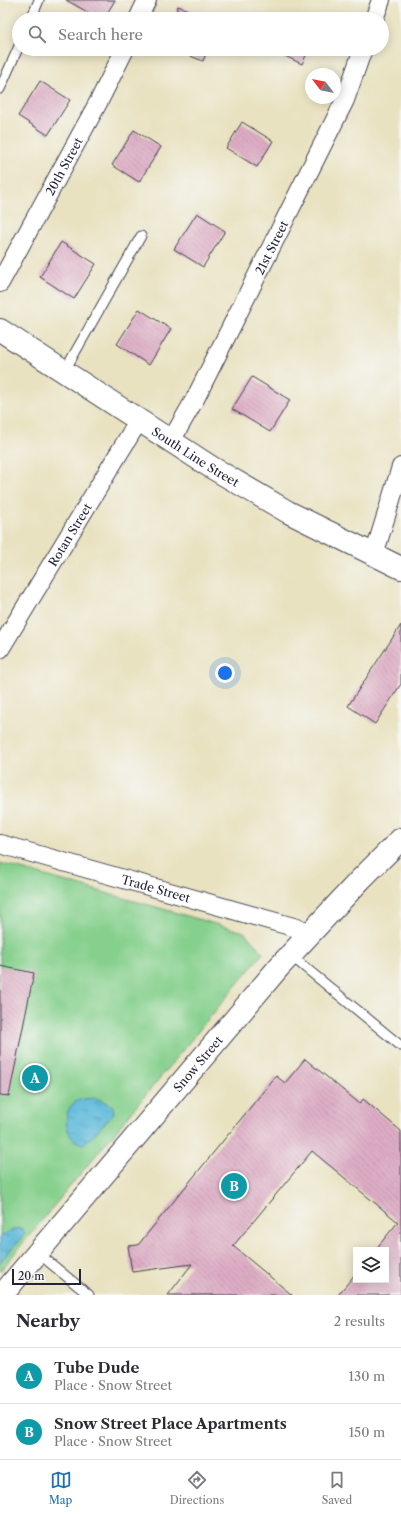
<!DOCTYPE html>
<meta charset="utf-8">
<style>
:root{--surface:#fff;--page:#f2f2f3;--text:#2b2b33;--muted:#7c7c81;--line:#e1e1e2;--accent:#1f6fb2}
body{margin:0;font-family:"Libre Caslon Text",serif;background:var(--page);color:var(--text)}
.controls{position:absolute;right:12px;bottom:12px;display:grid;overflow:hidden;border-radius:0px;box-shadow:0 2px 10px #0003}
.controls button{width:36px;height:36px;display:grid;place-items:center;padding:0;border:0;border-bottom:1px solid var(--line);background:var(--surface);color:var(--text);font:20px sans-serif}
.compass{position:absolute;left:305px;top:68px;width:36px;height:36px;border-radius:50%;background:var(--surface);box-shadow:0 2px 10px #0003;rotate:302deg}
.scale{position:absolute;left:12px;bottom:10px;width:69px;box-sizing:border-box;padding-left:4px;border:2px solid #22223b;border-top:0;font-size:11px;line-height:14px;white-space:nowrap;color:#22223b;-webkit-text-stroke:3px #f6f6f2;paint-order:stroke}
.you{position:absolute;left:225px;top:673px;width:14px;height:14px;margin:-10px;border:3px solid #fff;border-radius:50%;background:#1a73e8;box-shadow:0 0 0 6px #1a73e833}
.badge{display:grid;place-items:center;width:26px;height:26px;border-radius:50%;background:var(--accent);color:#fff;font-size:13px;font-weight:700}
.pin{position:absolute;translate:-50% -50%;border:2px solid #fff;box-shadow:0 1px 4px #0006}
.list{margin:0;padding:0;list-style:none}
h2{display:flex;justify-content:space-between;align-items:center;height:52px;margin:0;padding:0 16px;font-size:17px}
h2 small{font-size:13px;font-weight:400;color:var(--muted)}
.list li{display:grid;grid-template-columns:26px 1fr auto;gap:12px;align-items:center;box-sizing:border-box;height:56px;padding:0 16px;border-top:1px solid var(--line)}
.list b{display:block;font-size:15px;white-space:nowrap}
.list p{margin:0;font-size:13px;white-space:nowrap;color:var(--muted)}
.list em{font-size:13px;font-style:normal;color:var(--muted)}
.icon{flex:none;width:22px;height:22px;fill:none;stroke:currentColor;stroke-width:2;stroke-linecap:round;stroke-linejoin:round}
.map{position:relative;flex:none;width:401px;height:1295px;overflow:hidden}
.search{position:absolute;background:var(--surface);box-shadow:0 2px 10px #0003;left:12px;right:12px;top:12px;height:44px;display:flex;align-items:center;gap:10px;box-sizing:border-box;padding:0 14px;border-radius:22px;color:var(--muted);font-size:15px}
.sheet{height:164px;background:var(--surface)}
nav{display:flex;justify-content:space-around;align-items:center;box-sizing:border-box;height:56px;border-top:1px solid var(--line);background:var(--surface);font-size:11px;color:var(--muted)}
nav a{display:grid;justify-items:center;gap:2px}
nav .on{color:var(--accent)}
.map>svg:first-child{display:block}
.park{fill:#86d08d;stroke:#547964}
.water{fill:url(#water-ripples);stroke:#406e8b}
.building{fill:url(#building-back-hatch)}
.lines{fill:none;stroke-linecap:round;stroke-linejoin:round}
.service-casing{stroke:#403f4f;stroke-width:11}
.minor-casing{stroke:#403f4f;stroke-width:20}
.tertiary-casing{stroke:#403f4f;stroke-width:24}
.secondary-casing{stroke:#403f4f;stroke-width:24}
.service{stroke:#fff;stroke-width:9}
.minor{stroke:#fff;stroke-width:18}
.tertiary{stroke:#fff;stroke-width:22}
.secondary{stroke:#fff;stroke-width:22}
.labels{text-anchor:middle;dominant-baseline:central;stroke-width:3;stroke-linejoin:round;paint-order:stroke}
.street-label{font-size:12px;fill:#22223b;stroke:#f6f6f2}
</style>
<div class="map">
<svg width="401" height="1295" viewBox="0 0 401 1295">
<defs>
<pattern id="water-ripples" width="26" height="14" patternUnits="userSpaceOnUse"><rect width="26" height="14" fill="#5dbadb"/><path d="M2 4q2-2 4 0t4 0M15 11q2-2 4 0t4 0" fill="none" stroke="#4c97b3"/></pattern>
<pattern id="building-back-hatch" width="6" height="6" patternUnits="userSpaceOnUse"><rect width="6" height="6" fill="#ddacc4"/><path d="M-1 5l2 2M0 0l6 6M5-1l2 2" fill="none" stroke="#bd94a9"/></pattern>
</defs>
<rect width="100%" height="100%" fill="#f6f6f2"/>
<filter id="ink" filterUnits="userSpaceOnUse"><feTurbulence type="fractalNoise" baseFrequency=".025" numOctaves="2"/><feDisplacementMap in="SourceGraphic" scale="8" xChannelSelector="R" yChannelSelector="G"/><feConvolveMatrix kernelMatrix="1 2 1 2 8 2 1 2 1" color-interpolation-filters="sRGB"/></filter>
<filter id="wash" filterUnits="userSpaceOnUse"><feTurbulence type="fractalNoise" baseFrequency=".012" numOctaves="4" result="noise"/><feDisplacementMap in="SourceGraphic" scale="16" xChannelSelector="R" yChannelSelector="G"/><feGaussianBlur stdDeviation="0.9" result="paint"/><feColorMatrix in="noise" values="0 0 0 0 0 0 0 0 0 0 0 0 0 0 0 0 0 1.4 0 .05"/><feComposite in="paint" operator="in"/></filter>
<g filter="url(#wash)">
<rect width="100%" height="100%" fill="#e9e2c1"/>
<path class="park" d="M0,863l244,69 19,21 -263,318z"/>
<path class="water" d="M96,1098l17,8 1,7 -24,26 -7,5c-3,-1 -6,-2 -9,-4 -10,-9 -11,-32 3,-39 5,-3 13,-2 19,-3z
M21,1228l4,4 -2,4 -23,26v-26l15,-7z"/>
<g id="blocks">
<path class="building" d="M66,0h49l-11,19h-4z
M178,6l32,13h-37z
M173,49h35l-5,12z
M270,49h39l-7,15z
M40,81l30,19 -22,35 -30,-19z
M242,122l31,19 -16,26 -31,-19z
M134,130l27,17 -22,35 -27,-17z
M197,213l28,18 -22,36 -29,-18z
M61,242l35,22 -22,35 -34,-22z
M139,309l32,20 -22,36 -32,-21z
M252,377l38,23 -20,32 -38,-23z
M401,625v59l-26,40 -27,-18z
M0,966l34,7 -25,123 -9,-1z
M305,1059l55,45 3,-5 38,32v164h-63l18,-22v7h30v-30h-11l23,-28 -86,-71 -79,95 59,49h-124l24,-31 -60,8 -4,-26 10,-1 138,-169 9,7z"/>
</g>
</g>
<g filter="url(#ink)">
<use href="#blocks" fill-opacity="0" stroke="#403f4f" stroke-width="1"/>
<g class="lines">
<g class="service-casing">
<path id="service" d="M31,19l8,-19
M0,89l19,-43
M64,372l77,-136
M290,955l111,91
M38,1253l51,42"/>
</g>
<g class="minor-casing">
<g id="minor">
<path d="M138,19l9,-19"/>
<path d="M374,19l7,-19"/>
<path id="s1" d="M0,283l99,-182 26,-52"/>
<path id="s2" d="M171,441l24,-42 150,-299 18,-51"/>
<path d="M374,555l27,-88"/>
<path id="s3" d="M0,649l139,-229"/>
<path id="s4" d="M0,844l311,88"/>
</g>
</g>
<g class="tertiary-casing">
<g id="tertiary">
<path id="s5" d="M2,1295l277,-328 81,-87 41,-41"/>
</g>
</g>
<g class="secondary-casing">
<g id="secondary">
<path id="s6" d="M0,330l211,137 77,45 113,56"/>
</g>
</g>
<use href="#service" class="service"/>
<use href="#minor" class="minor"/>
<use href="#tertiary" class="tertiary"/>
<use href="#secondary" class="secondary"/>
</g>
</g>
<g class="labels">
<g class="street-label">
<text stroke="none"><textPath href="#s1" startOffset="133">20th Street</textPath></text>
<text stroke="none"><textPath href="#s2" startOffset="218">21st Street</textPath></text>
<text stroke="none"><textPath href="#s6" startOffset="233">South Line Street</textPath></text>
<text stroke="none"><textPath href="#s3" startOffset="134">Rotan Street</textPath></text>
<text stroke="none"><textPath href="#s4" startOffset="162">Trade Street</textPath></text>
<text stroke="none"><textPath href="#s5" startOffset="303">Snow Street</textPath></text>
</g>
</g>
</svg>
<div class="controls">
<button><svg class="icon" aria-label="layers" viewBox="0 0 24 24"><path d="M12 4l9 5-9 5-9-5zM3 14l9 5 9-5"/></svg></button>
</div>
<svg class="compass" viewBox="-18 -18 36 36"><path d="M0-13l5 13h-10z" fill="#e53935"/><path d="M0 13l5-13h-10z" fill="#7c7c81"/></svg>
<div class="scale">20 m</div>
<div class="you"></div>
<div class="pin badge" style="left:35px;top:1078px;background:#0f9aa8">A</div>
<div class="pin badge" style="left:234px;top:1186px;background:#0f9aa8">B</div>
<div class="search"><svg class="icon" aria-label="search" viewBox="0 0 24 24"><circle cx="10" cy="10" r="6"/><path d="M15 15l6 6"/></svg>Search here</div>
</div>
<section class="sheet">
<h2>Nearby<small>2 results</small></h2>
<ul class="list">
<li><span class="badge" style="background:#0f9aa8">A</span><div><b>Tube Dude</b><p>Place · Snow Street</p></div><em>130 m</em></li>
<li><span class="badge" style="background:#0f9aa8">B</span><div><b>Snow Street Place Apartments</b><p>Place · Snow Street</p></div><em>150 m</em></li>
</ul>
</section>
<nav>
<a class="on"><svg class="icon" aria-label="map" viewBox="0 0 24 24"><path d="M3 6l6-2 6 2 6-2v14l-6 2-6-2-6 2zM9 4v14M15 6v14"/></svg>Map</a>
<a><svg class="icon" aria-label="directions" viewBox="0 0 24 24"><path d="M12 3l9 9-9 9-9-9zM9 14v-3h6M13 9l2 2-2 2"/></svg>Directions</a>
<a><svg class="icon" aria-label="saved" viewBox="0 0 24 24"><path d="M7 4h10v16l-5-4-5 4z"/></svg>Saved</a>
</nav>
